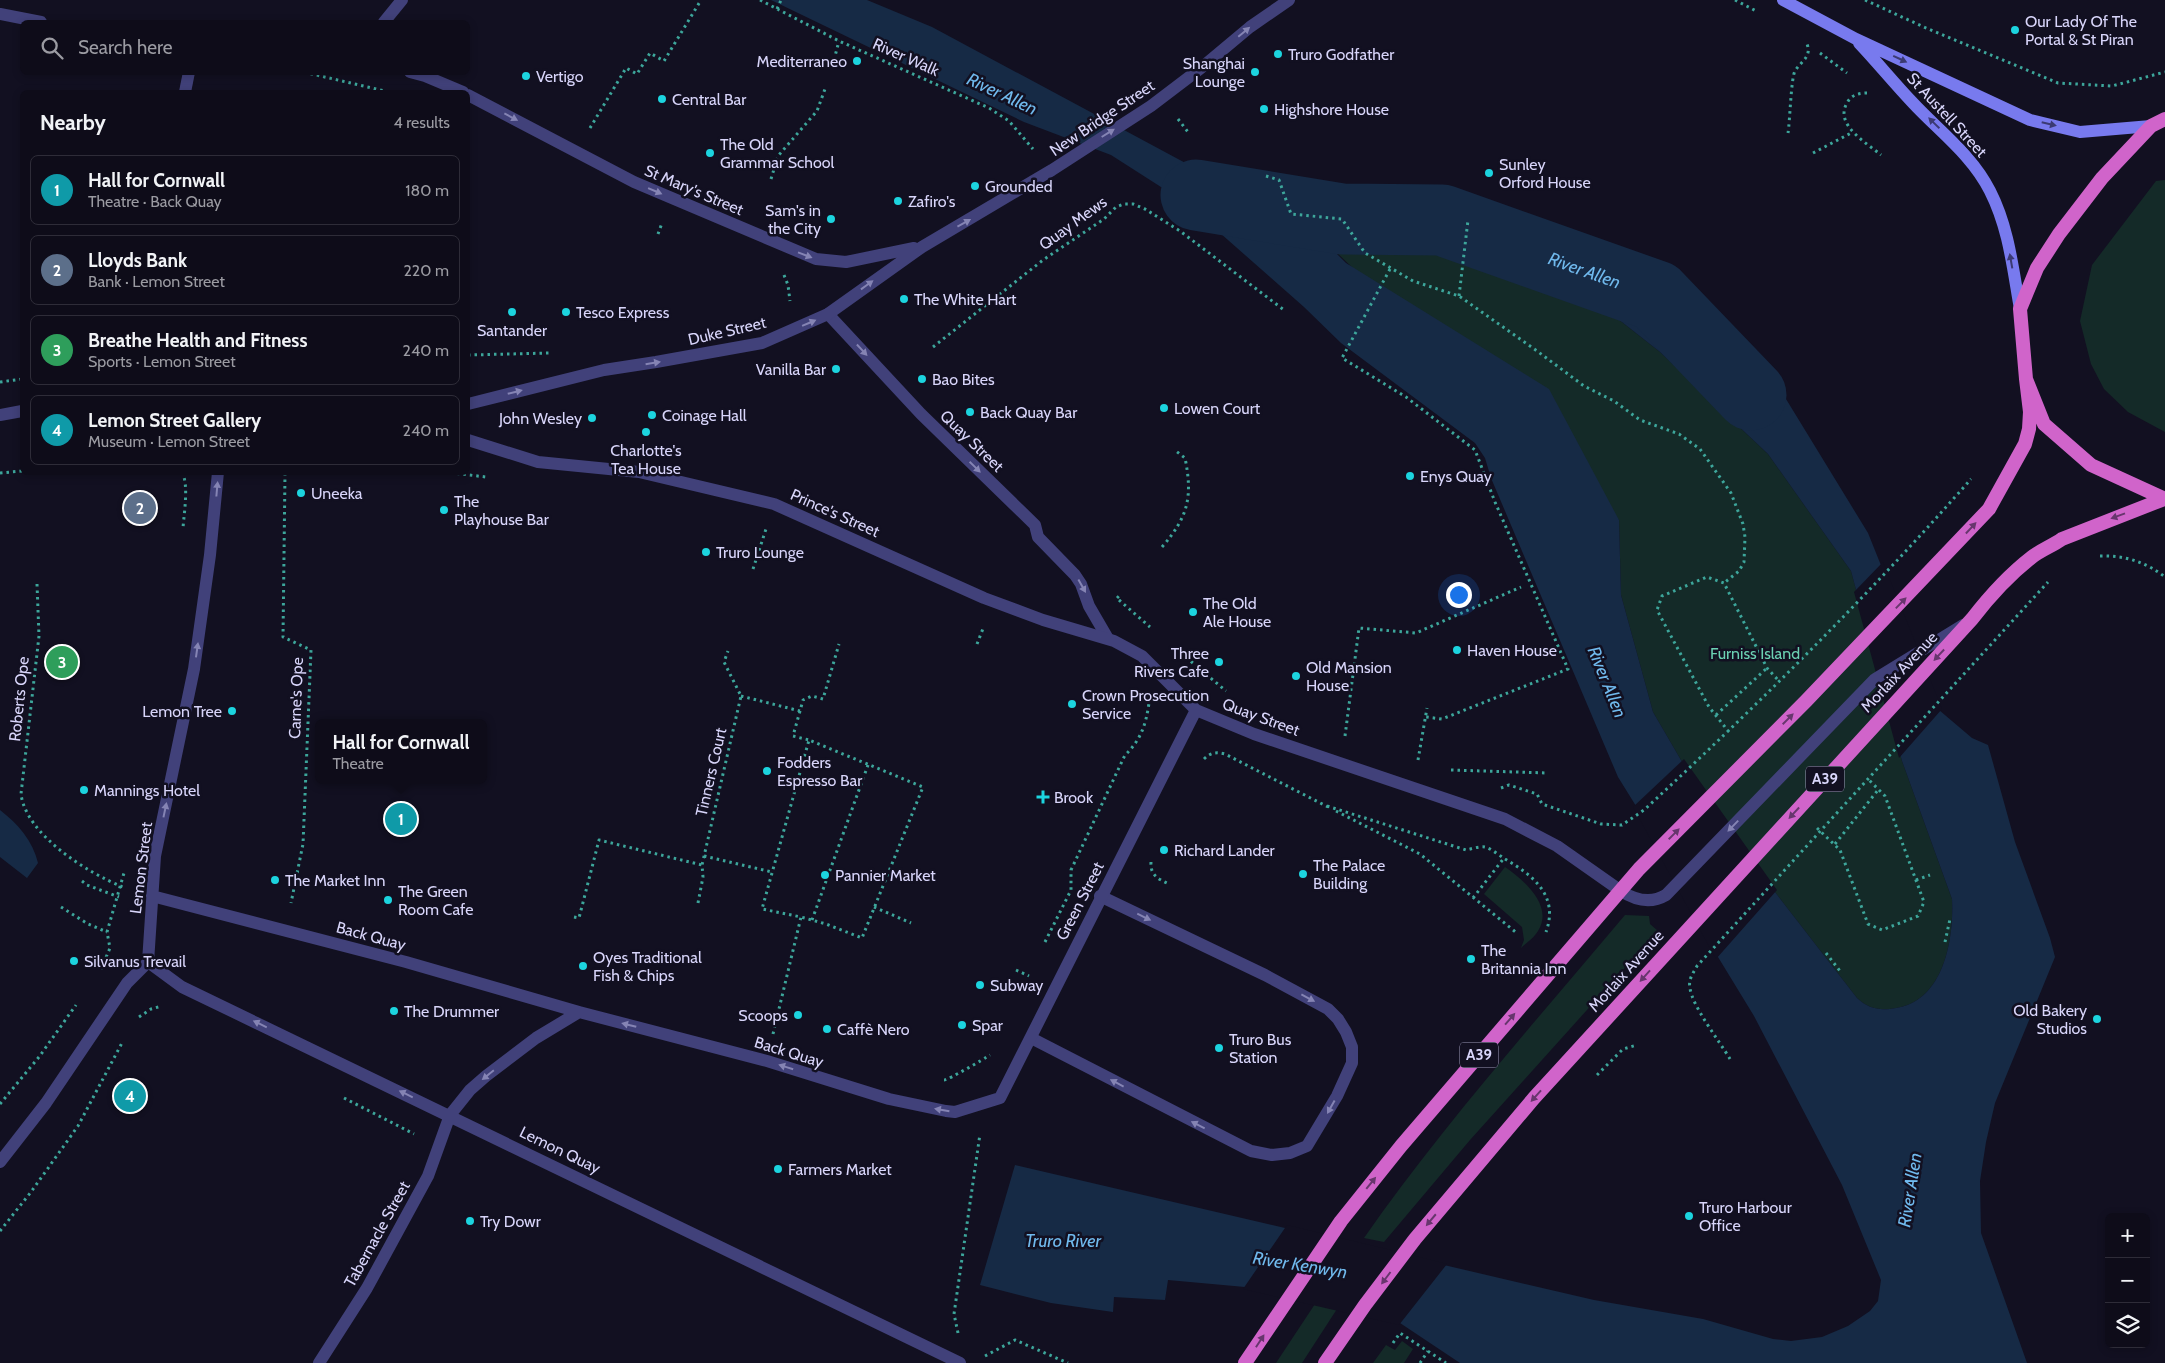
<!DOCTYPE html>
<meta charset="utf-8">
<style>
:root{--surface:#0e0c19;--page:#1c1a26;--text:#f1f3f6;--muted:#9b9ba2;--line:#2e2c38;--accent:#2563eb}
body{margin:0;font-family:Cabin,sans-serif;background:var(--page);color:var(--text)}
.controls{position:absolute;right:15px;bottom:15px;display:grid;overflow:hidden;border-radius:8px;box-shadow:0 2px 8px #0003}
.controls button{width:45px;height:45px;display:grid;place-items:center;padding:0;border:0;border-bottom:1px solid var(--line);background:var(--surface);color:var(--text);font:25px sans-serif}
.you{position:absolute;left:1458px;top:594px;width:18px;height:18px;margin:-12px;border:4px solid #fff;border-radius:50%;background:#1a73e8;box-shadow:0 0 0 8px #1a73e833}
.badge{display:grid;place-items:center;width:32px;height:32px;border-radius:50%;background:var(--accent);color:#fff;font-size:16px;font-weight:700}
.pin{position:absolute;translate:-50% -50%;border:2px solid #fff;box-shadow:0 1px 5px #0006}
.popup{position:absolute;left:315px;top:719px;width:172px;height:65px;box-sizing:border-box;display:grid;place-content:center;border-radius:8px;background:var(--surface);filter:drop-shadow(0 1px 4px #0005);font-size:16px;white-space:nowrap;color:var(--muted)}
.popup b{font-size:19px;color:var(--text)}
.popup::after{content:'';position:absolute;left:50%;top:100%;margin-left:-10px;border:10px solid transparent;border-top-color:var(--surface)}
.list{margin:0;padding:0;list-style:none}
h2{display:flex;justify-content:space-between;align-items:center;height:65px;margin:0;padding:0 20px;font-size:21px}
h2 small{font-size:16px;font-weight:400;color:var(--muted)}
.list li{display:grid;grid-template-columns:32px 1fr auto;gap:15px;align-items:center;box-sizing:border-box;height:70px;margin:0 10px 10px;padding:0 10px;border:1px solid var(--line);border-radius:8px}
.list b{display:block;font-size:19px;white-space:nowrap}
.list p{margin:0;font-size:16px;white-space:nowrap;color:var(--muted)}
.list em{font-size:16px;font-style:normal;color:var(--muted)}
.icon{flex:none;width:28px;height:28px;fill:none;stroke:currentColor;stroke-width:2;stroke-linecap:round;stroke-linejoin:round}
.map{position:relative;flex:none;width:2165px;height:1363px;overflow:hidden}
.search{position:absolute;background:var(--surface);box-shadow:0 2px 8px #0003;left:20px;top:20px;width:450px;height:55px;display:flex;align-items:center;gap:12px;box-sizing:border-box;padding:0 18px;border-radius:8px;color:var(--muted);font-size:19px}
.panel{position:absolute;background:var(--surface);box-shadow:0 2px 8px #0003;left:20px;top:90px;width:450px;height:385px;border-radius:8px}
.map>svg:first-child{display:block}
.green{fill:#142a28}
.water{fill:#162a45;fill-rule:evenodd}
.pier{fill:#121021}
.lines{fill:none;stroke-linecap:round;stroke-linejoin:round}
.river{stroke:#162a45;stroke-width:71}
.path{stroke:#3da69b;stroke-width:3;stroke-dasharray:2.5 4;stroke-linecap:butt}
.service{stroke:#41417a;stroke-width:12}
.pedestrian{stroke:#41417a;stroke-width:12}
.minor{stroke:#41417a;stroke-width:12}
.tertiary{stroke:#41417a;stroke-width:12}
.secondary{stroke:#787aee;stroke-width:12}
.trunk{stroke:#d064ca;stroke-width:14}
.oneway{fill:#8584b4}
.oneway2{fill:#3b3a73}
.oneway3{fill:#67366d}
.poi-dot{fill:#1cd4df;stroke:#121021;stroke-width:2}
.labels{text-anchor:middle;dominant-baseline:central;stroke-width:5;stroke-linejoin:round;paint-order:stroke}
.shield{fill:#121021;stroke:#9d9ab9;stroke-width:1}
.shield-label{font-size:15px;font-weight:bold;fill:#d8d5fa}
.poi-label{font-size:16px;fill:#d8d5fa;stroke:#121021;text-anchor:start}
.street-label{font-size:16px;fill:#d8d5fa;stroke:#121021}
.park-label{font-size:16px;fill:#6bd1b3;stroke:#121021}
.water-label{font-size:18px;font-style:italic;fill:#70b9ed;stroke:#121021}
</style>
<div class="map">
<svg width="2165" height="1363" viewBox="0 0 2165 1363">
<rect width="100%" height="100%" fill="#121021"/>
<path class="green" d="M2165,180v252l-37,-20 -24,-23 -13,-25 -11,-43 12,-56 64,-84z
M1317,234l249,44 94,74 108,102 83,117 51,190 50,138c2,40 -8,102 -56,109 -16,3 -27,1 -39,-10l-82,-106 -90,-125 -32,-55 -32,-117 -2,-75z
M1505,867c19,13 49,39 33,64 -4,7 -12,12 -17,17l3,-8 -2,-13 -38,-33z
M1625,915l24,1 1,8 8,7 -188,209 -86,102 -20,-4c79,-113 172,-217 261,-323z
M1315,1304l22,5 -35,54h-26z
M1402,1341l11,8 -9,14h-31l13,-18 9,5z"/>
<path class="water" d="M771,0h96l65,27 384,206 -7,-30 179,33 129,41 169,122 82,134 71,177 33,28 16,7 27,97 35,96 5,19 -60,146 -9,39 -6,39 1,52 46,130h-567l-60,-40 -155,-36 -77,-7 -3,20 -51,-3 -1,15 -62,-9 -71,-18 35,-120 579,135 109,19 70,20 18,2 31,-4 26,-11 22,-15 8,-10 3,-21 -39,-95 -88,-169 -36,-59 -82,-151 -18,-29 -127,-299 -6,-20 -10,-15 -134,-100 -37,-36 -118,-104 -75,-48 -87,-33zM1317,234l249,44 94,74 108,102 83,117 51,190 50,138c2,40 -8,102 -56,109 -16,3 -27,1 -39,-10l-82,-106 -90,-125 -32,-55 -32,-117 -2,-75 -70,-131 -203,-126z
M0,810c18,14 33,31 38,53l-11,15 -27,-21z"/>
<path class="pier" d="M1883,562l59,147 -43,49 -45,-166z
M1684,759l93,131 -61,69 -83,-152z
M1287,1225l116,28 44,11 -48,61 -156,-36z"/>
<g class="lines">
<path class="river" id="s1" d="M1196,195l146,24 100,1 214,76 95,99"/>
<path class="path" d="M760,0l79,41 150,67 20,13 24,28
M1735,0l23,12
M1865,0l61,28 132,55 54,3 53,-14
M777,9l4,-9
M1820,53l27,20
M834,60l5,-19
M291,72l21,2 77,18
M1867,93c-8,0 -16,2 -20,10 -13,22 20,40 34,52
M1178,119l10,13
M590,128l36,-60 11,6 13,-21 14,8 37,-61
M1788,133c2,-12 3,-55 7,-62 6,-10 17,-14 12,-27
M1813,153l40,-21
M1266,176l13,4 12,34 51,5 23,34 48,28 46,15 78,55 47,35 30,15 26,19 39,14 21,15 31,44 12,31 2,13 -1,25 -5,9 -15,12
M771,179l7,-23 39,-45 8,-22
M658,234l4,-11
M1390,269l-48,89 64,39 69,53 20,52 73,167 -126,50 -16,-2
M784,275l4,10 2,16
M1459,296l9,-76
M933,347l110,-87 61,-41 12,-12 8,-3h9l12,5 35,22 104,79
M468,355l83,-2
M0,382l22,-3
M29,472v4
M182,472c7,13 2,41 1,56
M444,472l42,5
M0,473l22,-2
M285,473l-2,164 28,13 -8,194 -12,59
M1162,547c26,-30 31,-50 23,-89l-9,-7
M2100,556c24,-1 46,6 65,21
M753,569l13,-40
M37,584l2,52 -18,158c5,41 67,79 102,93
M1117,598l4,-4
M1119,600l31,27
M977,644l7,-18
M1181,653l45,38
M741,696l59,15 3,-11 9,-4 11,3 16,-55
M800,711l-7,25 16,4
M1716,715l51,-47
M1729,732l-20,-25 -52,-97 5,-14 45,-19 17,6 43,85 12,13
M1345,736l14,-108 57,5 105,-46
M1204,759c7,-7 13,-7 21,-5l103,53
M1418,760l9,-52
M1451,770l97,3
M1501,788l8,-3 28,9 5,10 59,20 21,1 22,-15c114,-105 225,-215 327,-331
M1327,806l139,44c5,-1 14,-4 19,-3 7,2 15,9 20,12 29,17 54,37 41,73
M1336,811l84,43 98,80
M1817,828l23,22 28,74 14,6 36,-14 6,-14 -39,-106 -17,-17
M1835,844l43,-54
M704,856l68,16
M1151,862c-1,13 7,17 18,22
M1916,880l14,-5
M82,881l5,4 32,12
M1473,898l31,-40
M698,903l5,-26 -1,-12 39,-169 -17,-34 4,-11
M61,907l27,17 19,8
M874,907l37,16
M574,917l5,1 20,-78 103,25
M812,920l56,-155
M1045,942l26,-52v-20l54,-115c16,-15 21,-31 24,-52
M1945,942l5,-23
M1826,953l14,18
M101,969l9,-21 -3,-16 17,-59
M1016,970l13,6
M139,1017l12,-8 11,-3
M773,1034l28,-117 -39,-8 47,-169 114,47 -61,151 -36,-14 -25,-7
M1730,1059c-10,-17 -38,-53 -40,-71 -2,-8 3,-15 7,-22l351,-384
M1597,1075l26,-26 14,-4
M944,1080c4,0 40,-21 46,-25
M344,1098l70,36
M0,1104l39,-47 37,-52
M0,1231l31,-39 47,-66 45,-85
M958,1333l-4,-19 26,-180
M1393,1343l7,-10 46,30
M985,1356l30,-16 53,23
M1420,1363l8,-12"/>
<path class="service" d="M828,314l93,100 114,111 3,12 37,38 6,9 8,22 18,31
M1621,891c14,9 30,13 45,4l209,-216 88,-54
M1031,1038l220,113 21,4 18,-2 17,-7 30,-50 15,-33v-16l-6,-15 -8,-13 -10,-10 -63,-34 -165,-79"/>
<path class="pedestrian" d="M185,92l4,-20"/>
<path class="minor" d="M0,14l41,8
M384,22l18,-22
M410,72l15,4 38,16
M468,95l166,87 182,77 30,3 68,-14
M468,404l136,-34 52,-8 106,-19 66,-29 94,-67 130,-77 99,-64 50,-38 49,-41 39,-27
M0,415l22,-4
M468,440l70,22 101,10 135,32 210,94 59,22 71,21 28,15 54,54 58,24 251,85 52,27 64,45
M218,472l-8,83 -16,114 -39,187 -7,106 34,25 778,376
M152,896l254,66 173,50
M319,1363l48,-75 61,-112 22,-61 20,-25 16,-14 50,-38 43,-26 188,49 122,38 57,12 9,1 45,-14 196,-388"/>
<path class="tertiary" d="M0,1162l46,-59 81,-120 21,-21"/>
<path class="secondary" d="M1783,0l73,39 174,81 50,12 71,-6
M1859,43c18,19 35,40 54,60 26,28 59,52 77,88 19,37 23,79 30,118"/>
<path class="trunk" d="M2165,119l-14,7 -49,52 -43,56 -22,34 -17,41 6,70 18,45 47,41 74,34
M1245,1363l96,-142 60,-75 238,-277 167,-168 183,-192 36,-65 4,-15 1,-17 -4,-33
M1325,1363l40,-58 50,-66 119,-141 438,-479c17,-22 38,-45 60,-62 9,-7 20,-11 30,-18l102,-40"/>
</g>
<defs><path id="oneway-solid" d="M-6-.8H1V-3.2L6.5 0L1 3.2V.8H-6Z" transform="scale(1.25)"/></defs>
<g class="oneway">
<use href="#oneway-solid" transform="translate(1244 32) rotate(-40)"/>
<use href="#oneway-solid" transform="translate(511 117) rotate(28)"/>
<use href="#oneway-solid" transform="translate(1108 133) rotate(-32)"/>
<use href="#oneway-solid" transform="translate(655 191) rotate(23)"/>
<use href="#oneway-solid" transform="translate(964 223) rotate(-29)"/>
<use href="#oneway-solid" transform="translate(805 255) rotate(21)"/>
<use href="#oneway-solid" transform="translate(867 285) rotate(-36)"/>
<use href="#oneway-solid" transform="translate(809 323) rotate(-23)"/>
<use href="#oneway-solid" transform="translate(862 350) rotate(47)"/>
<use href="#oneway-solid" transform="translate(653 363) rotate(-9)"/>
<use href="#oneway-solid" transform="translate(515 392) rotate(-14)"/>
<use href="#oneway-solid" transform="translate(975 467) rotate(44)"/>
<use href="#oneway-solid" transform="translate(217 489) rotate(-85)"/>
<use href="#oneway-solid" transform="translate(1082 586) rotate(61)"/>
<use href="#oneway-solid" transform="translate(197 650) rotate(-82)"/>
<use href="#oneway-solid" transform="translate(165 810) rotate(-78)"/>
<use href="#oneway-solid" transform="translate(1733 826) rotate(134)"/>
<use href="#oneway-solid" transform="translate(1144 917) rotate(26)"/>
<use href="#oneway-solid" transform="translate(1308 998) rotate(28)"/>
<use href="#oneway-solid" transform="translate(260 1024) rotate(-154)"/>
<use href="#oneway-solid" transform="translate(629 1025) rotate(-166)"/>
<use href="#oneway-solid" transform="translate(786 1067) rotate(-163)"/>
<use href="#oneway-solid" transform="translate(488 1075) rotate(141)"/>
<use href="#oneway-solid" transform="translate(1117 1083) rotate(-152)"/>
<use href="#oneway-solid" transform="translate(406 1094) rotate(-154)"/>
<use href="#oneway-solid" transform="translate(1331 1107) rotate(119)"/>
<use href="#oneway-solid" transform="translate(942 1110) rotate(-170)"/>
<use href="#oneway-solid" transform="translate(1198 1125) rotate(-153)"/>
</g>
<g class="oneway2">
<use href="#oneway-solid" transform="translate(1900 59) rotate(25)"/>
<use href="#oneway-solid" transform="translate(1934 123) rotate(-136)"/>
<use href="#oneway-solid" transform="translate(2049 124) rotate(13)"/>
<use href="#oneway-solid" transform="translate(2011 261) rotate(-100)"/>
</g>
<g class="oneway3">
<use href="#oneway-solid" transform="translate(2118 516) rotate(160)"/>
<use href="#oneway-solid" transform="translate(1971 528) rotate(-47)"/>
<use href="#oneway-solid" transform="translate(1901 603) rotate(-46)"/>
<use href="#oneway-solid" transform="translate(1939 655) rotate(133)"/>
<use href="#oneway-solid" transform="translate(1788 719) rotate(-45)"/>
<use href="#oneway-solid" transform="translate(1794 813) rotate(133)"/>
<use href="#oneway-solid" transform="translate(1674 834) rotate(-45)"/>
<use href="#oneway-solid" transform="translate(1645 976) rotate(132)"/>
<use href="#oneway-solid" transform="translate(1510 1019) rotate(-49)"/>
<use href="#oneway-solid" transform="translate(1536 1096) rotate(132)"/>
<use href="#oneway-solid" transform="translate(1371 1183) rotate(-51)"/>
<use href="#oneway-solid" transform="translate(1431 1220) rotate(130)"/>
<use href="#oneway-solid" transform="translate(1386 1278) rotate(127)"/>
<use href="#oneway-solid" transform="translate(1260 1341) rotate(-57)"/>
</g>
<g class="poi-dot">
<circle cx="2015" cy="30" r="5"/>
<circle cx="1278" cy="54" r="5"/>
<circle cx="857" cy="61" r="5"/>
<circle cx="1255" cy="72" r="5"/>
<circle cx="526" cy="76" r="5"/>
<circle cx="662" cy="99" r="5"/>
<circle cx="1264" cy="109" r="5"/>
<circle cx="710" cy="153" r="5"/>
<circle cx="1489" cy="173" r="5"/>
<circle cx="975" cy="186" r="5"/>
<circle cx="898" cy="201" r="5"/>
<circle cx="831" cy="219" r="5"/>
<circle cx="904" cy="299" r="5"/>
<circle cx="512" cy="312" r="5"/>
<circle cx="566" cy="312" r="5"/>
<circle cx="836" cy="369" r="5"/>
<circle cx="922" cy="379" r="5"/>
<circle cx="1164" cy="408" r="5"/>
<circle cx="970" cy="412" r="5"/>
<circle cx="652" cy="415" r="5"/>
<circle cx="592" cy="418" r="5"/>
<circle cx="646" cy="432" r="5"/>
<circle cx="1410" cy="476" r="5"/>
<circle cx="301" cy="493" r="5"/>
<circle cx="444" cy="510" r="5"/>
<circle cx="706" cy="552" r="5"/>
<circle cx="1193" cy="612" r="5"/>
<circle cx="1457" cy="650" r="5"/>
<circle cx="1219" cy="662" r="5"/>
<circle cx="1296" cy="676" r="5"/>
<circle cx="1072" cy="704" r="5"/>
<circle cx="232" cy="711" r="5"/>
<circle cx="767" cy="771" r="5"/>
<circle cx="84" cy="790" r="5"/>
<path d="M1040.5 789.5h5v5h5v5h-5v5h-5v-5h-5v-5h5z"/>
<circle cx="1164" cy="850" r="5"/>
<circle cx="1303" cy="874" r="5"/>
<circle cx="825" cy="875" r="5"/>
<circle cx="275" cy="880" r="5"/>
<circle cx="388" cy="900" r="5"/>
<circle cx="1471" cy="959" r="5"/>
<circle cx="74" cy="961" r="5"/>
<circle cx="583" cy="966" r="5"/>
<circle cx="980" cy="985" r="5"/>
<circle cx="394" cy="1011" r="5"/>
<circle cx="798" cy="1015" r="5"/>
<circle cx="2097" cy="1019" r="5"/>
<circle cx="962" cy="1025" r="5"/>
<circle cx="827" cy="1029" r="5"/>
<circle cx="1219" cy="1048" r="5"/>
<circle cx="778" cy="1169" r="5"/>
<circle cx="1689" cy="1216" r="5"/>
<circle cx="470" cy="1221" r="5"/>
</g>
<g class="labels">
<g class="shield">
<rect x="1806" y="766.5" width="38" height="25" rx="4"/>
<rect x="1460" y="1042.5" width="38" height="25" rx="4"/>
</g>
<g class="shield-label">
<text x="1825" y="779">A39</text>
<text x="1479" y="1055">A39</text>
</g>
<g class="poi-label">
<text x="2025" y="21">Our Lady Of The<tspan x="2025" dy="18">Portal &amp; St Piran</tspan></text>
<text x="1288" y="54">Truro Godfather</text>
<text x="847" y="61" text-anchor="end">Mediterraneo</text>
<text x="1245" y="63" text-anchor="end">Shanghai<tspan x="1245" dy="18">Lounge</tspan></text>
<text x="536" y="76">Vertigo</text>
<text x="672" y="99">Central Bar</text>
<text x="1274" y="109">Highshore House</text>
<text x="720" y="144">The Old<tspan x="720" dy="18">Grammar School</tspan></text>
<text x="1499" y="164">Sunley<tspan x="1499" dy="18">Orford House</tspan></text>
<text x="985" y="186">Grounded</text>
<text x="908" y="201">Zafiro's</text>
<text x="821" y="210" text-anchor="end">Sam's in<tspan x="821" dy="18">the City</tspan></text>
<text x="914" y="299">The White Hart</text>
<text x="576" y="312">Tesco Express</text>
<text x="512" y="330" text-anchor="middle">Santander</text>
<text x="826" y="369" text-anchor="end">Vanilla Bar</text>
<text x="932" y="379">Bao Bites</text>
<text x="1174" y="408">Lowen Court</text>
<text x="980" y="412">Back Quay Bar</text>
<text x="662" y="415">Coinage Hall</text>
<text x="582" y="418" text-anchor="end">John Wesley</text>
<text x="646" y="450" text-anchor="middle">Charlotte's<tspan x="646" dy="18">Tea House</tspan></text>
<text x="1420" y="476">Enys Quay</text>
<text x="311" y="493">Uneeka</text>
<text x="454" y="501">The<tspan x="454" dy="18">Playhouse Bar</tspan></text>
<text x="716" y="552">Truro Lounge</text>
<text x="1203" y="603">The Old<tspan x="1203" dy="18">Ale House</tspan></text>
<text x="1467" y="650">Haven House</text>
<text x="1209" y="653" text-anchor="end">Three<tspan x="1209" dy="18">Rivers Cafe</tspan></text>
<text x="1306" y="667">Old Mansion<tspan x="1306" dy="18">House</tspan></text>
<text x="1082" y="695">Crown Prosecution<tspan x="1082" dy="18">Service</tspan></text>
<text x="222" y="711" text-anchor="end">Lemon Tree</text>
<text x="777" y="762">Fodders<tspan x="777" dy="18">Espresso Bar</tspan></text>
<text x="94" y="790">Mannings Hotel</text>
<text x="1054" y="797">Brook</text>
<text x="1174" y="850">Richard Lander</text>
<text x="1313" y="865">The Palace<tspan x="1313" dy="18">Building</tspan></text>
<text x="835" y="875">Pannier Market</text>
<text x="285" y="880">The Market Inn</text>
<text x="398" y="891">The Green<tspan x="398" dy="18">Room Cafe</tspan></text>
<text x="1481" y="950">The<tspan x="1481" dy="18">Britannia Inn</tspan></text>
<text x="593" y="957">Oyes Traditional<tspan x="593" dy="18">Fish &amp; Chips</tspan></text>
<text x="84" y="961">Silvanus Trevail</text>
<text x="990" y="985">Subway</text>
<text x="2087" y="1010" text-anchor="end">Old Bakery<tspan x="2087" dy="18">Studios</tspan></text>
<text x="404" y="1011">The Drummer</text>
<text x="788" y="1015" text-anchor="end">Scoops</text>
<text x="972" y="1025">Spar</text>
<text x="837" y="1029">Caffè Nero</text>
<text x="1229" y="1039">Truro Bus<tspan x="1229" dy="18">Station</tspan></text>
<text x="788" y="1169">Farmers Market</text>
<text x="1699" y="1207">Truro Harbour<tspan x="1699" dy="18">Office</tspan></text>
<text x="480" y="1221">Try Dowr</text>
</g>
<g class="street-label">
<text transform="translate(906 57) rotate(24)">River Walk</text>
<text transform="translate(1947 115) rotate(47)">St Austell Street</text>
<text transform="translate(1102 118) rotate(-34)">New Bridge Street</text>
<text transform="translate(694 190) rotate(23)">St Mary's Street</text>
<text transform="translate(1073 223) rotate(-36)">Quay Mews</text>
<text transform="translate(727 331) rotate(-13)">Duke Street</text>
<text transform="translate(972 441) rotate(44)">Quay Street</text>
<text transform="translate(835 513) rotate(24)">Prince's Street</text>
<text transform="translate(1899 672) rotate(-47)">Morlaix Avenue</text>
<text transform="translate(296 698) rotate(-88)">Carne's Ope</text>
<text transform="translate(19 699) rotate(-84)">Roberts Ope</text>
<text transform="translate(1261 717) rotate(20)">Quay Street</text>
<text transform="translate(711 772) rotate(-77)">Tinners Court</text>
<text transform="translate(141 868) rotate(-83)">Lemon Street</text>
<text transform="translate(1080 901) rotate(-63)">Green Street</text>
<text transform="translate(371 936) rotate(15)">Back Quay</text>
<text transform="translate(1626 971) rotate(-48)">Morlaix Avenue</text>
<text transform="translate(789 1052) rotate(17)">Back Quay</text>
<text transform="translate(560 1150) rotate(26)">Lemon Quay</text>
<text transform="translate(377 1234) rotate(-61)">Tabernacle Street</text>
</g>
<g class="park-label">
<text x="1755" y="653">Furniss Island</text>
</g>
<g class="water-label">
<text transform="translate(1002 94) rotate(25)">River Allen</text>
<text stroke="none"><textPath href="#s1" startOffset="399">River Allen</textPath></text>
<text transform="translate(1607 682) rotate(68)">River Allen</text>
<text transform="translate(1910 1190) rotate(-81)">River Allen</text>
<text x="1063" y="1241">Truro River</text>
<text transform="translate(1300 1265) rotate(9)">River Kenwyn</text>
</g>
</g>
</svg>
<div class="controls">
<button>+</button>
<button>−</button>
<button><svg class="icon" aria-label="layers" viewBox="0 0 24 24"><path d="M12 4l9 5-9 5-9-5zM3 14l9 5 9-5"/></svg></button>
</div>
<div class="you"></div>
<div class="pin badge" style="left:401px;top:819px;background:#0f9aa8">1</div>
<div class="popup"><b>Hall for Cornwall</b>Theatre</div>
<div class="pin badge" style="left:140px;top:508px;background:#5c6f8a">2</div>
<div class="pin badge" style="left:62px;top:662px;background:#2e9e5b">3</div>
<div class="pin badge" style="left:130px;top:1096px;background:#0f9aa8">4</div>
<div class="search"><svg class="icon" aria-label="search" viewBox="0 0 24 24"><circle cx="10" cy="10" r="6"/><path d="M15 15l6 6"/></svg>Search here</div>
<section class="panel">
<h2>Nearby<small>4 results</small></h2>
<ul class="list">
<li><span class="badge" style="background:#0f9aa8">1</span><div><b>Hall for Cornwall</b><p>Theatre · Back Quay</p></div><em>180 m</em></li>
<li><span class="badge" style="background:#5c6f8a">2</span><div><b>Lloyds Bank</b><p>Bank · Lemon Street</p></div><em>220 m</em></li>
<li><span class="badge" style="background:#2e9e5b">3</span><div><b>Breathe Health and Fitness</b><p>Sports · Lemon Street</p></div><em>240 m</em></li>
<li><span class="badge" style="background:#0f9aa8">4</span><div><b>Lemon Street Gallery</b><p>Museum · Lemon Street</p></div><em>240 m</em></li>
</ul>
</section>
</div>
